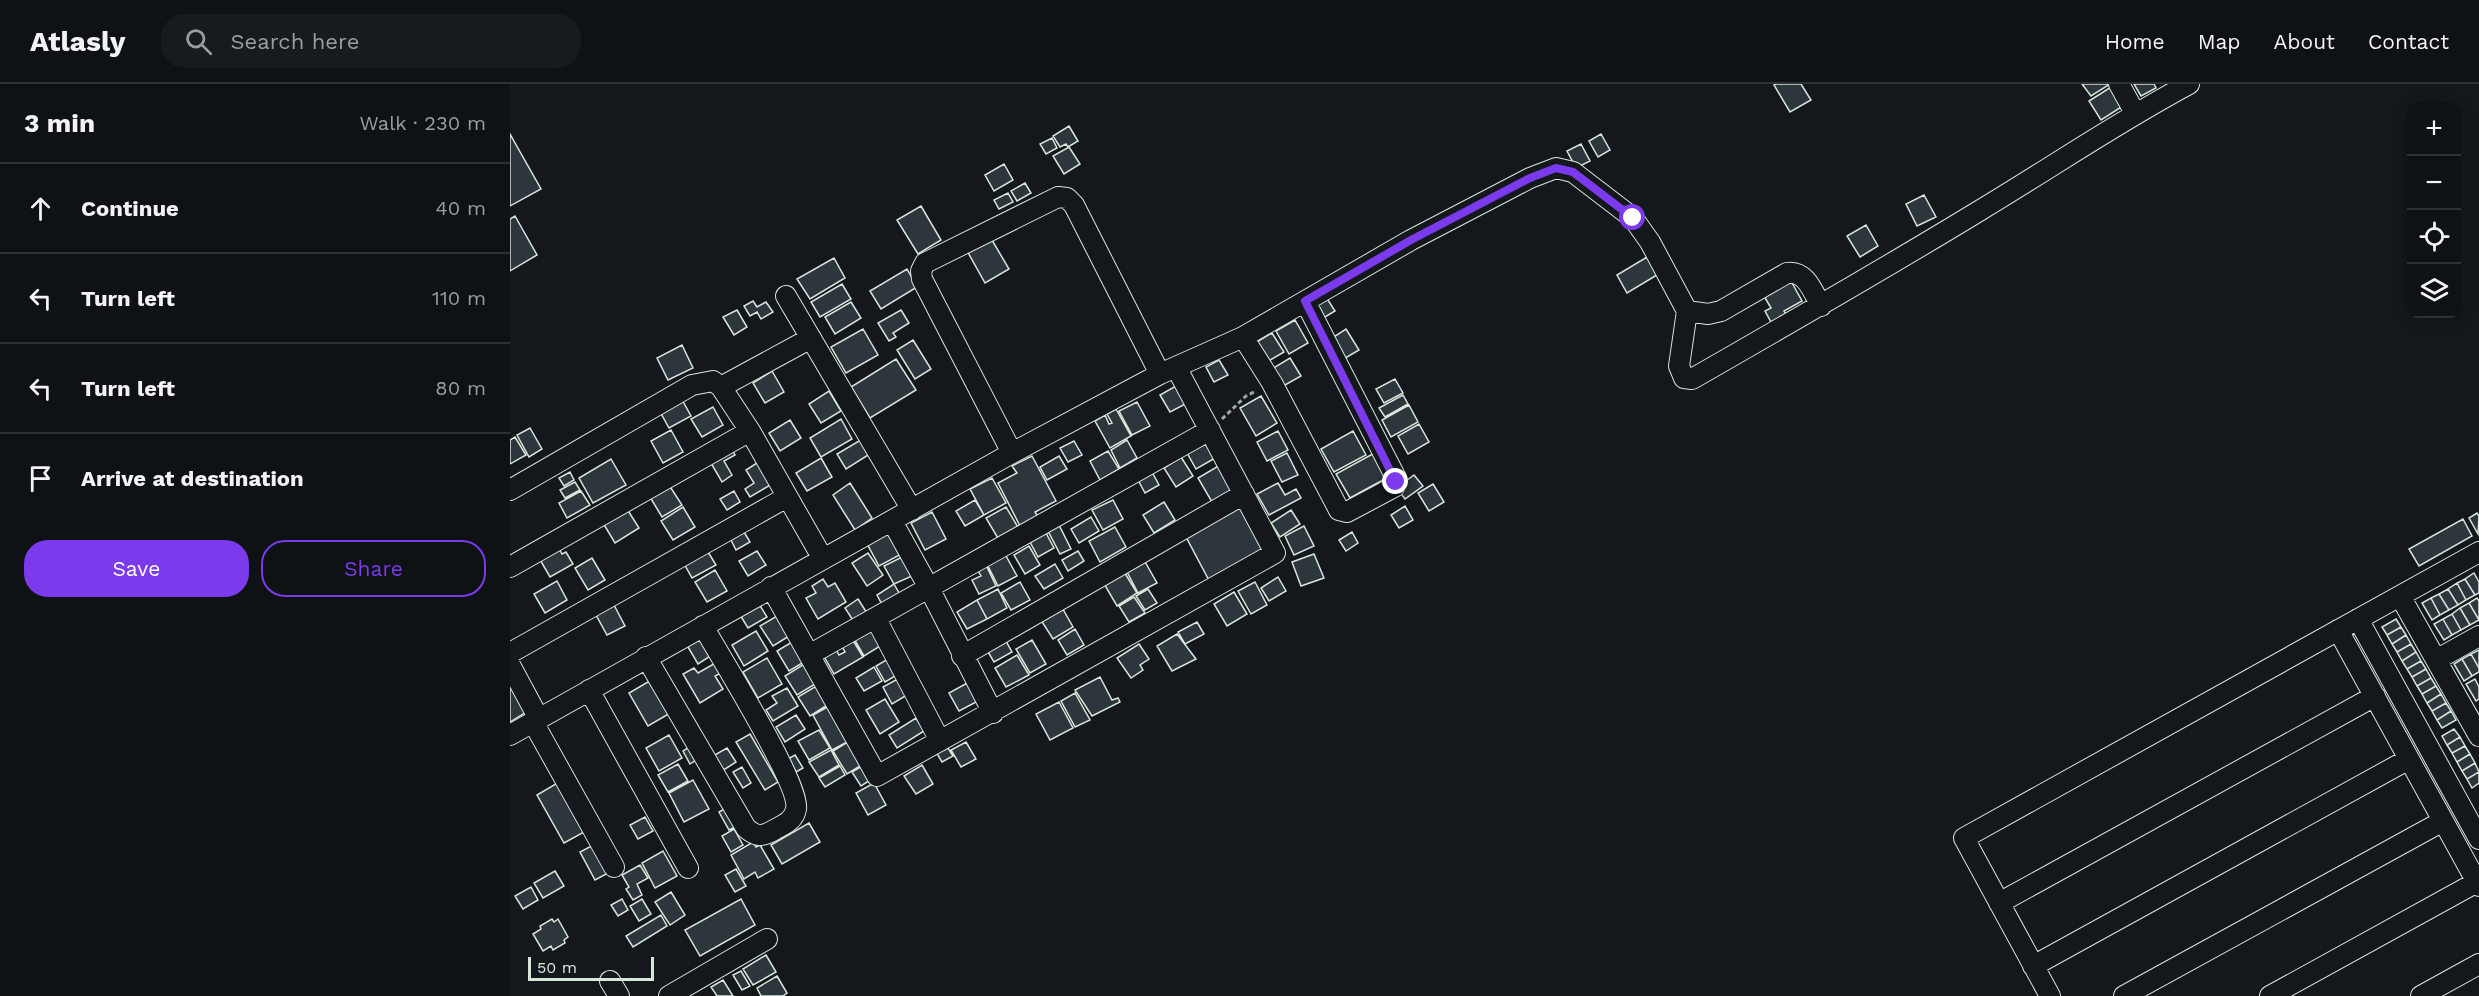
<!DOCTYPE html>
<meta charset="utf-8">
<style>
:root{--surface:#0f1215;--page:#181b1e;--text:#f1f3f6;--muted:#9b9ea0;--line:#2f3234;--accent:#7c3aed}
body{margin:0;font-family:"Work Sans",sans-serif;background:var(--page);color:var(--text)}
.controls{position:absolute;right:18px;top:18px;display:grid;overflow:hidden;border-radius:12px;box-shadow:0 3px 15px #0003}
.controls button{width:54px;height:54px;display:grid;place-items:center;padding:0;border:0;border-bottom:2px solid var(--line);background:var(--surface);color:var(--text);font:30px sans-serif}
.scale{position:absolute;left:18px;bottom:15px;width:126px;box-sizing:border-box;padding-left:6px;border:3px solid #d8e6dc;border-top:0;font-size:16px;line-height:21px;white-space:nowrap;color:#d8e6dc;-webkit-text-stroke:4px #14181c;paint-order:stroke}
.stop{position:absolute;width:18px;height:18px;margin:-14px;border:4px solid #7c3aed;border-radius:50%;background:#fff}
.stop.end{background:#7c3aed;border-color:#fff;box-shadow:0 2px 6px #0008}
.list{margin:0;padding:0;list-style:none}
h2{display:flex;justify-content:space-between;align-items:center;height:78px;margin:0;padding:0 24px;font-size:26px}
h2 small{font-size:20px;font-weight:400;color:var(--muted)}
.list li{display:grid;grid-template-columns:39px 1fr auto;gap:18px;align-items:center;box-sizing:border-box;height:90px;padding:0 24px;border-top:2px solid var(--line)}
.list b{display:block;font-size:22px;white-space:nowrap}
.list em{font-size:20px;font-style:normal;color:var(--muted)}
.actions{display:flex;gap:12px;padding:18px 24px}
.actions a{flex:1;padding:14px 0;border:2px solid var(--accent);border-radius:24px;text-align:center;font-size:21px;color:var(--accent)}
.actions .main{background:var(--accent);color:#fff}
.icon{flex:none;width:33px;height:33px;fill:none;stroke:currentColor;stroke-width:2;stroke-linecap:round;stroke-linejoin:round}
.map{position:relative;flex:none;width:1969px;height:912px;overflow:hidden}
header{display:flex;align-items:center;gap:36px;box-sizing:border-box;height:84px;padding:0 30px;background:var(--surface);border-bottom:2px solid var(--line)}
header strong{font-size:28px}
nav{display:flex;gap:33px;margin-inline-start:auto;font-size:21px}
.search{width:420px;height:54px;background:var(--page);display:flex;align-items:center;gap:15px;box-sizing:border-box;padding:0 21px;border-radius:24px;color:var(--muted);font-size:22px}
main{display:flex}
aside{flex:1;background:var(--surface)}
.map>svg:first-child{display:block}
.building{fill:#2c363c;stroke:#d8e6dc;stroke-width:1.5}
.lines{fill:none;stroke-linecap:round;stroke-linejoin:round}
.minor-casing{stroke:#d8e6dc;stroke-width:22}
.path{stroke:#9da8a2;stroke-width:3;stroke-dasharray:4.5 3;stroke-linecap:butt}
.minor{stroke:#14181c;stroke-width:20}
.route{stroke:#7c3aed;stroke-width:8}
</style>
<header>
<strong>Atlasly</strong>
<div class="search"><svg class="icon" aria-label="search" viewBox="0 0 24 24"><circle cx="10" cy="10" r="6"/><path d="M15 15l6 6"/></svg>Search here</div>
<nav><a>Home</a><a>Map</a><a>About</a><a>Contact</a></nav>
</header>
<main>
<aside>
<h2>3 min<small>Walk · 230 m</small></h2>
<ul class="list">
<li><svg class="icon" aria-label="ahead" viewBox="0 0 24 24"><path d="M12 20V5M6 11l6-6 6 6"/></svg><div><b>Continue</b></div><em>40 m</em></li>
<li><svg class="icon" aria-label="left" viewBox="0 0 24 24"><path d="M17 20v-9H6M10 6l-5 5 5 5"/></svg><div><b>Turn left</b></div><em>110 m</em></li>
<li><svg class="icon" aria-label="left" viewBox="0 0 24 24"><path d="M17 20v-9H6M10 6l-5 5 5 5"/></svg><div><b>Turn left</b></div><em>80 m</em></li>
<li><svg class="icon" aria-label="arrive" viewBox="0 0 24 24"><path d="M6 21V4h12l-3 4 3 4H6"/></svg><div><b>Arrive at destination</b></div></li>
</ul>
<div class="actions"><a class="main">Save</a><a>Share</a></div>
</aside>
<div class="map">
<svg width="1969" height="912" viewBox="0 0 1969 912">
<rect width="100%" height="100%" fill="#14181c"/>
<path class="building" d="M1266,0h25l10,16 -21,12 -16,-27z
M1572,0h28l-19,12z
M1624,0h20l2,4 -15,8z
M1601,3l12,19 -22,14 -12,-19z
M559,42l9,15 -10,6 -2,-3 -6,3 -7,-11z
M0,50l31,55 -31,17z
M1091,50l9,16 -12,7 -9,-16z
M542,54l5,10 -11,6 -6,-10z
M1071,60l9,17 -14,7 -9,-17z
M559,63l11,17 -16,10 -11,-18z
M494,80l9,16 -19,11 -9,-16z
M515,99l6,10 -14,8 -6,-10z
M498,109l5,9 -14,7 -5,-9z
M1414,111l12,22 -19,9 -11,-22z
M411,122l20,34 -23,14 -21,-34z
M5,132l22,39 -27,16v-52z
M1356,141l12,21 -18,11 -13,-21z
M479,151l20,34 -24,14 -19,-34z
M1137,173l10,18 -30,18 -10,-18z
M324,174l11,20 -35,21 -13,-20z
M397,185l10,18 -36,22 -11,-18z
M1281,197l11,20 -18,10 2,3 -15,8 -6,-11 6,-3 -7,-12z
M332,200l9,15 -31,18 -9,-15z
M816,213l9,14 -15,9 -8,-14z
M243,217l4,6 9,-5 7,10 -12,7 -4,-7 -7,4 -6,-10z
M341,218l10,16 -26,16 -10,-17z
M227,226l10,17 -13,8 -11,-18z
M391,226l8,13 -16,10 3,4 -7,4 -11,-18z
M785,236l13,23 -19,11 -13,-23z
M353,245l15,26 -32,18 -15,-26z
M836,245l13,21 -17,10 -13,-20z
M762,249l12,19 -17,10 -12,-19z
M403,256l18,29 -16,10 -18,-29z
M172,261l11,23 -25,12 -11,-22z
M780,274l11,18 -23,13 -11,-17z
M386,275l20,31 -46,28 -19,-31z
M709,276l9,15 -14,7 -8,-15z
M262,287l12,21 -19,11 -12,-20z
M885,295l8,14 -19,10 -8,-14z
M673,298l10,18 -23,12 -10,-17z
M319,307l12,20 -20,12 -12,-19z
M893,311l5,9 -23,13 -6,-9z
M170,312l11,20 -22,12 -11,-20z
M751,312l16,27 -21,13 -16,-28z
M627,318l13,24 -18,9 -13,-24z
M899,321l9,17 -27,15 -9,-17z
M203,323l10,18 -21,12 -11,-18z
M606,325l15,27 -21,12 -15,-27 10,-6 4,9 3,-1 -5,-9z
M331,335l11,20 -31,18 -11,-19z
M280,336l11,18 -21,13 -11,-18z
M909,340l10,18 -21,12 -10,-18z
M20,344l12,21 -13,8 -12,-22z
M161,346l12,22 -20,11 -12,-22z
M768,347l10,19 -21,11 -10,-19z
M843,347l13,24 -32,17 -13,-23z
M5,353l11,18 -16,9v-24z
M354,354l9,14 -27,17 -9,-15z
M617,356l10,18 -17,10 -9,-18z
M696,356l11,17 -21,12 -10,-18z
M564,357l8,14 -14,7 -8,-14z
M220,361l5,10 -11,6 8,14 -10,7 -14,-24z
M598,367l11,18 -19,11 -10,-19z
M868,367l14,24 -42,23 -14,-24z
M777,369l11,22 -16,7 -11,-21z
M522,372l24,45 -21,11 4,6 -18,10 -23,-45 19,-10 -5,-7z
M549,372l8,13 -20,11 -7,-13z
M671,373l12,19 -17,11 -12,-19z
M311,374l11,19 -25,14 -11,-18z
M101,375l15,26 -33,18 -14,-25z
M253,375l14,22 -27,16 -5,-8 9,-6 -8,-13z
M710,381l13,24 -21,13 -14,-24z
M60,388l4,8 -10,6 -5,-8z
M642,388l7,13 -14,8 -7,-13z
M904,391l9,11 -18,13 -8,-11z
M482,394l14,25 -22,12 -14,-26z
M65,398l5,8 -15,8 -5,-8z
M340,399l22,35 -17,12 -22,-35z
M768,399l7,12 11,-6 5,9 -32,17 -12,-21z
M923,400l11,18 -15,9 -11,-18z
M159,401l13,20 -20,12 -12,-20z
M71,407l9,14 -23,13 -8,-15z
M224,407l6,11 -13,8 -7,-11z
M465,416l9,15 -19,11 -9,-15z
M603,416l10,19 -20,11 -11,-20z
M654,418l11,18 -21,13 -11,-18z
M736,419l27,50 -61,33 -27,-51z
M895,422l8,14 -14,8 -8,-13z
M173,423l12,20 -22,13 -12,-19z
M496,423l13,22 -20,11 -13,-22z
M117,425l12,19 -24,15 -12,-20z
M781,426l9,14 -20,13 -9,-14z
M422,428l14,27 -21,11 -14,-27z
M1967,429l2,3 -1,18 -9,-16z
M581,433l8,14 -20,12 -8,-14z
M1953,435l9,17 -53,30 -10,-17z
M549,441l12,24 -11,5 -12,-23z
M381,442l14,26 -26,14 -14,-26z
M794,442l10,20 -20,9 -9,-19z
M605,443l11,20 -26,15 -11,-21z
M234,448l6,10 -14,8 -5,-10z
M842,448l6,11 -12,8 -7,-11z
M536,449l8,15 -16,9 -8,-15z
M519,462l11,19 -15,9 -11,-19z
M48,463l4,7 4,-2 7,12 -23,13 -11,-19z
M195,463l11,18 -24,13 -10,-18z
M247,467l9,14 -18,11 -9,-15z
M568,467l6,10 -16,10 -6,-11z
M358,469l15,22 -16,11 -15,-23z
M495,470l12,22 -19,10 -11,-22z
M804,470l10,24 -23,8 -9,-24z
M392,473l10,19 -18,8 -10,-18z
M82,474l13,22 -17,10 -13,-22z
M634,476l13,23 -19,10 -12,-23z
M475,479l11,23 -17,8 -7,-14 9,-4 -5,-9z
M545,480l8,14 -19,11 -9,-13z
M205,486l12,21 -20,11 -12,-20z
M613,486l14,23 -20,13 -14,-24z
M1964,489l5,9v11l-4,2 -10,-16z
M768,493l8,14 -17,10 -8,-13z
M313,495l5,8 7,-4 11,19 -28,17 -12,-21 10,-5 -4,-7z
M1955,495l10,16 -9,5 -9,-17z
M47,497l10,19 -22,13 -11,-19z
M510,498l10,18 -19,10 -10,-17z
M745,498l12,23 -16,9 -13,-23z
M1947,499l9,17 -8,5 -10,-16z
M384,500l9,16 -18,10 -8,-15z
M488,505l9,19 -20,11 -10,-19z
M638,505l9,14 -12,7 -9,-14z
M1938,505l10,16 -9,5 -10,-16z
M724,508l13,22 -20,12 -13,-22z
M1929,510l10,16 -9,5 -9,-17z
M624,513l11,16 -16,9 -10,-16z
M1921,514l9,17 -8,5 -10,-17z
M1967,514l2,3v19l-10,-17z
M246,515l11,18 -19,11 -11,-18z
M348,515l9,14 -13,9 -9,-14z
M467,516l10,19 -20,10 -10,-17z
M1959,519l10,17 -9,5 -10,-17z
M550,520l13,23 -20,12 -14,-22z
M104,521l11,21 -18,9 -11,-20z
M1950,524l10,17 -9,5 -9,-16z
M272,529l12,20 -21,13 -13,-20z
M1942,530l9,16 -9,5 -9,-16z
M1886,535l5,8 -14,8 -5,-8z
M1933,535l9,16 -8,5 -10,-16z
M687,538l7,12 -19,10 -7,-12z
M364,540l11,19 -21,13 -11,-19z
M1891,543l5,8 -14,9 -5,-9z
M565,545l9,16 -17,10 -9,-15z
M246,547l12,20 -24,15 -12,-21z
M192,548l13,21 -17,11 -13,-22z
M492,550l10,18 -18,10 -10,-17z
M667,550l19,25 -24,12 -15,-25z
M1896,551l5,9 -14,8 -5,-8z
M341,553l12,20 -29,17 -12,-21 12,-7 5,9 6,-3 -5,-9z
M287,555l12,20 -20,12 -12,-20z
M522,556l14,24 -16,9 -14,-24z
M629,560l10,15 -9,6 3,5 -12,8 -14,-20z
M1901,560l5,8 -14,9 -5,-9z
M1969,566v18l-8,-14z
M1906,568l5,9 -14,8 -5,-8z
M1961,570l8,14v4l-7,4 -10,-17z
M507,571l12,20 -23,12 -11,-19z
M257,574l15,26 -24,14 -15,-26z
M378,575l9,16 -12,7 -9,-16z
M1952,575l10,17 -8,5 -10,-17z
M209,577l6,10 -10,5 8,13 -23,14 -17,-29 11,-6 4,5z
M299,577l11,20 -23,14 -12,-19z
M1911,577l5,8 -14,8 -5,-8z
M364,583l8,14 -18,10 -8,-13z
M1916,585l5,9 -14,8 -5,-9z
M393,592l9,16 -20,12 -9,-17z
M590,593l12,23 6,-2 2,4 -28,14 -17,-26z
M1921,594l5,8 -14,8 -5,-8z
M143,595l19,33 -24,14 -19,-33z
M1965,595l4,8v12l-3,2 -10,-17z
M459,598l11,18 -21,11 -10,-18z
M308,601l11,19 -19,12 -12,-19z
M0,602l15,27 -15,9z
M1926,602l5,8 -14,9 -5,-9z
M277,604l11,18 -25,15 -7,-11 11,-7 -5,-7z
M565,609l15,27 -15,7 -14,-26z
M1931,610l5,9 -14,8 -5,-8z
M375,615l14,23 -19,12 -14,-24z
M549,618l14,26 -23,12 -14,-26z
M1936,619l5,8 -14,9 -5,-9z
M321,621l20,35 -19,10 -19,-35z
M1941,627l5,9 -14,8 -5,-8z
M286,631l9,14 -20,13 -9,-15z
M406,634l8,13 -27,17 -8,-13z
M1944,645l6,8 -13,8 -5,-9z
M309,646l11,18 -21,12 -11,-19z
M240,650l28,48 -13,8 -29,-48z
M159,651l13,23 -23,13 -13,-23z
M1950,653l5,9 -13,7 -5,-8z
M341,656l14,23 -18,11 -14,-23z
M433,656l10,16 -11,6 -9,-15z
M456,658l10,17 -15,8 -10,-17z
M181,662l8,12 -9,6 -7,-13z
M1955,662l5,8 -13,8 -5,-9z
M217,664l9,14 -14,9 -9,-15z
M321,666l8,15 -20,12 -10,-15z
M1960,670l5,9 -13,8 -5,-9z
M285,671l8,13 -7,4 -8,-13z
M357,679l8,14 -14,9 -9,-14z
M1965,679l4,9 -12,7 -5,-8z
M168,680l10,17 -20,11 -10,-17z
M412,681l11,19 -17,10 -12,-18z
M330,682l5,9 -20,12 -6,-9z
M232,683l9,16 -8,5 -10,-16z
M1969,688v11l-7,5 -5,-9z
M183,696l16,29 -25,13 -15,-29z
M49,698l27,49 -22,12 -27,-48z
M364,699l12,22 -18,10 -12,-22z
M221,721l10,19 -12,6 -10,-18z
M135,733l8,14 -15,8 -8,-14z
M299,739l11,19 -38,22 -11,-19z
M224,745l9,16 -12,7 -9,-16z
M243,758l3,5 4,-2 14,24 -16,9 -3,-6 -11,7 -13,-24z
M87,759l15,28 -17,9 -15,-28z
M153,767l14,25 -22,12 -13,-25z
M130,781l8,13 -11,6 5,11 -9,5 -7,-11 3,-2 -7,-12z
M226,785l10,17 -11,6 -10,-17z
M45,787l9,15 -21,12 -9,-15z
M21,803l7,13 -15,9 -8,-13z
M161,808l14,23 -15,10 -15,-23z
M112,815l6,11 -10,6 -7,-11z
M132,815l9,15 -12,7 -9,-15z
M231,815l14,26 -55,31 -15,-26z
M151,831l6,11 -34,21 -7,-11z
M42,835l2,3 4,-3 10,18 -4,3 1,3 -12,7 -2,-4 -8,5 -10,-17 8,-5 -1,-3z
M256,871l10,17 -23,13 -10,-16z
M231,887l9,15 -8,4 -9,-15z
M267,892l10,17 -4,3h-22l-4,-8z
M213,896l10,16h-16l-6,-9z"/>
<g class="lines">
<g class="minor-casing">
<path id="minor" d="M1609,0l16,29
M276,212l126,214
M1177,227l-8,55 5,12 8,1c96,-55 192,-110 287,-168 70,-42 137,-88 210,-127
M733,253l29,46 67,127 8,2 47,-25 2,-9 -91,-177
M211,303l90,-49
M502,369l-90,-174 -1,-8 4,-8 133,-66 9,1 7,7 86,169
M0,406l182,-105 21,-4 8,6 29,44 73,128
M382,437l37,67 64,125
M0,483l240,-136
M261,503l106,189 398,-223 -99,-186
M1890,512l79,140
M366,535l64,122
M1848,535l121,220
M1828,546l141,256
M0,569l277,-156
M299,571l401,-225
M452,572l282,-162
M136,573l100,171c10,9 16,9 28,2 9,-5 20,-9 22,-21 5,-24 -77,-154 -93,-183
M1926,576l43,-24
M0,581l29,54
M79,606l99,178
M23,638l81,145
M0,651l502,-282 148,-79 83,-37 168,-97 119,-62 26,-10 17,4 60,46 17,24 37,69 21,3 13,-3 66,-38c19,-3 26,19 34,33
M1489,819l376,-207
M1523,882l376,-207
M100,897l9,15
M159,912l98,-57
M1540,912l-86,-158 515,-286
M1614,912l319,-175
M1760,912l207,-114
M1911,912l58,-32"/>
</g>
<path class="path" d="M712,335l24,-23 10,-5"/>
<use href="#minor" class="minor"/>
</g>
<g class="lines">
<path class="route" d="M886,398l-91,-181 106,-61 119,-62 26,-10 17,4 60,46"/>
</g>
</svg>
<div class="controls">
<button>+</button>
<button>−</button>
<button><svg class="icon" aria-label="locate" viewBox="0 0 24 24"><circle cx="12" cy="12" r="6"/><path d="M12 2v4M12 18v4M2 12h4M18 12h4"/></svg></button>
<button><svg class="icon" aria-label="layers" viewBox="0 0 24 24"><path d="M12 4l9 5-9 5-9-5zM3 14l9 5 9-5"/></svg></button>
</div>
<div class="scale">50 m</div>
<div class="stop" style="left:1123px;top:134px"></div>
<div class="stop end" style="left:886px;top:398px"></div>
</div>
</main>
